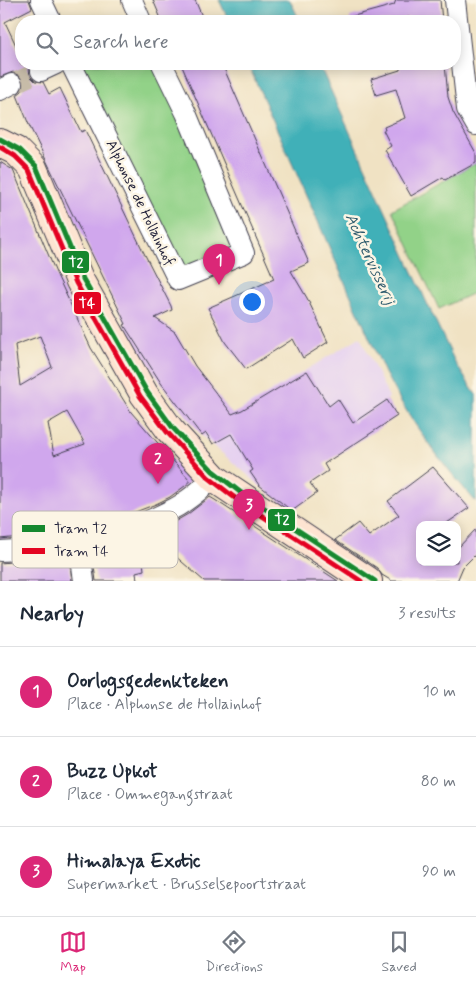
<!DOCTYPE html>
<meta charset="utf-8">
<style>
:root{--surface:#fff;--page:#f6f6f7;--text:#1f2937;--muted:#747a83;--line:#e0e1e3;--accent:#db2777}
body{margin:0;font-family:Mynerve,sans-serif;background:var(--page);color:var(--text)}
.controls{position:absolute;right:15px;bottom:15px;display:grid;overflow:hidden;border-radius:10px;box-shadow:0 2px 12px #0003}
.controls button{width:45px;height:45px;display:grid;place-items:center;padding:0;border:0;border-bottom:1px solid var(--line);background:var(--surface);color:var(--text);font:25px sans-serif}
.you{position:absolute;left:251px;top:301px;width:18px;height:18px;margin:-12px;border:4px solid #fff;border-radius:50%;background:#1a73e8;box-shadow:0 0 0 8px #1a73e833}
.badge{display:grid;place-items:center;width:32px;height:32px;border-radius:50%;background:var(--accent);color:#fff;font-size:16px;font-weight:700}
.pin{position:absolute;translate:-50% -41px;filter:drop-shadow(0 1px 2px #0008)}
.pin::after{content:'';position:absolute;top:26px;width:18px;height:15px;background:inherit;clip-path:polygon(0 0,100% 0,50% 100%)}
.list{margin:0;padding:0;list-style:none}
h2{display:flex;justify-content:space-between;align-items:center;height:65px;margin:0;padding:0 20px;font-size:21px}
h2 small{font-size:16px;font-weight:400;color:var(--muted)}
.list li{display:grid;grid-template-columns:32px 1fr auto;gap:15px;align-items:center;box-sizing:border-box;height:90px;padding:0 20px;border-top:1px solid var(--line)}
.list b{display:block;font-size:19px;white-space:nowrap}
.list p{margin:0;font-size:16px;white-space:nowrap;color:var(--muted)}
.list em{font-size:16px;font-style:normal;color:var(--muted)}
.icon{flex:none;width:28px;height:28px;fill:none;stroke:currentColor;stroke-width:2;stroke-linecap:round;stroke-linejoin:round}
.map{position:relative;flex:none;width:476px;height:581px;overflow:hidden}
.search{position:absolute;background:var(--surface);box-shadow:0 2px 12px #0003;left:15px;right:15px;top:15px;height:55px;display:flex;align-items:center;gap:12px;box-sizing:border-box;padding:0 18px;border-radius:20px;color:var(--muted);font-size:19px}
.sheet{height:335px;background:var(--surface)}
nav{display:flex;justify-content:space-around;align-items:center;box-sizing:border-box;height:70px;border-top:1px solid var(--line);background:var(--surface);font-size:14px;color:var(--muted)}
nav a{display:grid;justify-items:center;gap:2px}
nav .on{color:var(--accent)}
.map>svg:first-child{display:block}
.built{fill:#e6d2f0}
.green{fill:#92d288;stroke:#5a7a62}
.water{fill:#3fb0b8;stroke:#30697a}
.building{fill:#d0a7ed;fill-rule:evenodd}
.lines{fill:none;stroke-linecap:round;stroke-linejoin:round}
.street-tunnel{stroke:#c7bca8;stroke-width:20;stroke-dasharray:20 10;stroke-linecap:butt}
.street-casing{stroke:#413f4f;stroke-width:22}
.secondary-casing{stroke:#413f4f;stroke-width:30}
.street{stroke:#fff;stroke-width:20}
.secondary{stroke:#fde4d1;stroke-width:28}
.tram-1-casing{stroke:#fcf5e5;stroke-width:9}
.tram-2-casing{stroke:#fcf5e5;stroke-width:9}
.tram-1{stroke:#15882e;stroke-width:5}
.tram-2{stroke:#e40521;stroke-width:5}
.labels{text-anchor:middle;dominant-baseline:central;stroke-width:5;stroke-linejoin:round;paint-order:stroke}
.street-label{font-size:15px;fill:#22223b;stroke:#fcf5e5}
.water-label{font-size:16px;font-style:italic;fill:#2e5b6d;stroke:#fcf5e5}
.key{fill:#fcf5e5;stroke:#bbb6b2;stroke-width:1}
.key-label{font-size:14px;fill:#22223b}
.line-badge{stroke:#fcf5e5;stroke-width:2}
.badge-label{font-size:14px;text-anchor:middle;font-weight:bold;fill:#fff}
</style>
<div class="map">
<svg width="476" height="581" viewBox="0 0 476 581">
<rect width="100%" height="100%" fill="#fcf5e5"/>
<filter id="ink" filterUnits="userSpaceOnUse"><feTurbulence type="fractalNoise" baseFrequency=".02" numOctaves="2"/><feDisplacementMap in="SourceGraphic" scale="10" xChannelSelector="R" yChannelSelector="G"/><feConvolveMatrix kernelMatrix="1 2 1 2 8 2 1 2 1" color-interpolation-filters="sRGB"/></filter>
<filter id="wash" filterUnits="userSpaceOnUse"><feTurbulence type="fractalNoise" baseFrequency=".0096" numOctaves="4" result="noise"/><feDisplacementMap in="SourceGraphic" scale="20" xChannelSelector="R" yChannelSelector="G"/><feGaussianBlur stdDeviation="1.12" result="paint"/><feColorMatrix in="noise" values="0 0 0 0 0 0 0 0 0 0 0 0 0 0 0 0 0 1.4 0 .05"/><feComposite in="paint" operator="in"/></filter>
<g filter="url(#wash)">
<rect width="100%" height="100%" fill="#f0e2c3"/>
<path class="built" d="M360,337l29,60 -2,3 -80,53 6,9 -43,32 -68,-58 31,-20 -1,-1z"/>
<path class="green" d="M77,64h79l79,182 -56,23z
M476,163v129l-37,17 -47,-99z"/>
<path class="water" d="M219,0h71l10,21h-71z
M248,64h71l108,239 29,61 20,31v107c-35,-39 -67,-82 -91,-129z"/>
<g id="blocks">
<path class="building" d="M0,0h29l3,8 -27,14 16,34v8h11l-3,5 1,7 5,5 8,1 6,12 11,-6 21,44 4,-2 58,121 28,55 1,4 -17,8 20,14 20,34 37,48 10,-4 65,-39 22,35 9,-7 15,24 34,-23 10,16 -73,48 4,7 -18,12 7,10 -25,18 -33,-26 -9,-13 3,-2 -22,-36 -18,10 -7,-11 -4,3 -41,-53 -37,-58 2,-1 -97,-199 -12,-30 5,-4 2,-6 -2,-7 -4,-4 -5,-2 -13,5z
M153,0h42l9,21h-42z
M396,0h44l2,21h-33v-4l-15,4h-44v-4l44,-12z
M181,64h41l87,199 -18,8 16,27 21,44 -25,16 -10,-19 -47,30 -21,-27 -17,-34 66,-29z
M400,64h45l3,33 5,15 23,41v10l-31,17 -2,-3 -32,19 -26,-46 6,-4 -8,-16h2l-1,-3 21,-9 -9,-29 -20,6 -5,-16 29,-9z
M0,162l13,8 43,103 35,75 40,64 58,67v4l-19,14 -14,7 -54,21 -42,8 -60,6zM40,336l12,31 -32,19 -5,-41zM67,412l18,32 -31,11 -6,-32z
M433,467l36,41 -25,17h-24v37h37v-13l19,-20v25l-13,13 -6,14h-65l-10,-6 -5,-7 -42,-28 23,-17 11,13 30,-21 -11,-14z
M210,497l5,3 123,81h-134l-30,-26 -31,7 1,8 -8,2 1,9h-41l-4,-29 65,-20 31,-18z
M69,557l3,24h-72v-18z"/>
</g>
</g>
<g filter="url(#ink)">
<use href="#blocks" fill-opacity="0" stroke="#413f4f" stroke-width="1"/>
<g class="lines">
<path class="street-tunnel" d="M12,84l29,-13"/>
<g class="street-casing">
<path id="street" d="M41,0l10,21
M132,0l9,21
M455,0l12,109 9,16
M71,64l107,216 66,-27 -58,-140 -24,-49
M41,71l15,-7
M0,90l12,-6
M79,543l5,38
M0,551c56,-3 110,-10 161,-36 7,-4 16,-7 23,-13 11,-7 20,-16 30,-24"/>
</g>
<g class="secondary-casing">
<path id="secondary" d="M0,143l16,8 17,17 47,113 64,113 26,36 44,48 154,103"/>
</g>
<use href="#street" class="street"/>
<use href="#secondary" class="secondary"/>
<g class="tram-1-casing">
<path id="tram-1" d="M0,139l20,11 16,16 47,113 64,113 26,36 40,43 27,21 135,89"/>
</g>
<g class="tram-2-casing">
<path id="tram-2" d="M0,147l15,9 14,14 47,113 64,113 27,36 41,45 27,21 126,83"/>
</g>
<use href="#tram-1" class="tram-1"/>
<use href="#tram-2" class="tram-2"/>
</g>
</g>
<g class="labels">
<g class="street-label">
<text transform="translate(140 203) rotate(64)">Alphonse de Hollainhof</text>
</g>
<g class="water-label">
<text transform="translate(370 259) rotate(65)">Achtervisserij</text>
</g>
</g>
<rect x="12" y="511" width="166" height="57" rx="8" class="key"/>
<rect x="22" y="525" width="23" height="7" fill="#15882e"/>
<rect x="22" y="548" width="23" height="6" fill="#e40521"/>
<g class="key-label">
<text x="54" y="533">Tram T2</text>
<text x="54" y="556">Tram T4</text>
</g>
<g class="line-badge">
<rect x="61" y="250" width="29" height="24" rx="5" fill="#15882e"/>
<rect x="73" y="291" width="29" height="24" rx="5" fill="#e40521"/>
<rect x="267" y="508" width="29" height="24" rx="5" fill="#15882e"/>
</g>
<g class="badge-label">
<text x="76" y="267">T2</text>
<text x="87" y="308">T4</text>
<text x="282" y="524">T2</text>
</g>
</svg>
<div class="controls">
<button><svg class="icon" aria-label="layers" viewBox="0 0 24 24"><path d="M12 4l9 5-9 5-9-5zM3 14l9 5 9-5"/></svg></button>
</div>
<div class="you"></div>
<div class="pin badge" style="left:219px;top:285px">1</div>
<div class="pin badge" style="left:158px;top:484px">2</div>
<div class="pin badge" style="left:249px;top:530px">3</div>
<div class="search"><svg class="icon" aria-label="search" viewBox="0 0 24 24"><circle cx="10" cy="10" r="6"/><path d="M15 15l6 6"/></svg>Search here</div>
</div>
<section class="sheet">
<h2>Nearby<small>3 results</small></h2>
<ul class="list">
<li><span class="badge">1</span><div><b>Oorlogsgedenkteken</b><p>Place · Alphonse de Hollainhof</p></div><em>10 m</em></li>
<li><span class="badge">2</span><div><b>Buzz Upkot</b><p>Place · Ommegangstraat</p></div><em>80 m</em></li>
<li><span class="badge">3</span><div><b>Himalaya Exotic</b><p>Supermarket · Brusselsepoortstraat</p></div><em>90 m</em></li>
</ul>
</section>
<nav>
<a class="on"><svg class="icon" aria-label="map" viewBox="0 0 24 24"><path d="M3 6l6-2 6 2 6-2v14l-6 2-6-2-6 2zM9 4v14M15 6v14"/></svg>Map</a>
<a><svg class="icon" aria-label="directions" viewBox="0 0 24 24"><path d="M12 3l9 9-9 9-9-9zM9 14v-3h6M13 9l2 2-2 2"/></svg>Directions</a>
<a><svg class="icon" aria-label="saved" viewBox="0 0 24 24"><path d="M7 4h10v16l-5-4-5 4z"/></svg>Saved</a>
</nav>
